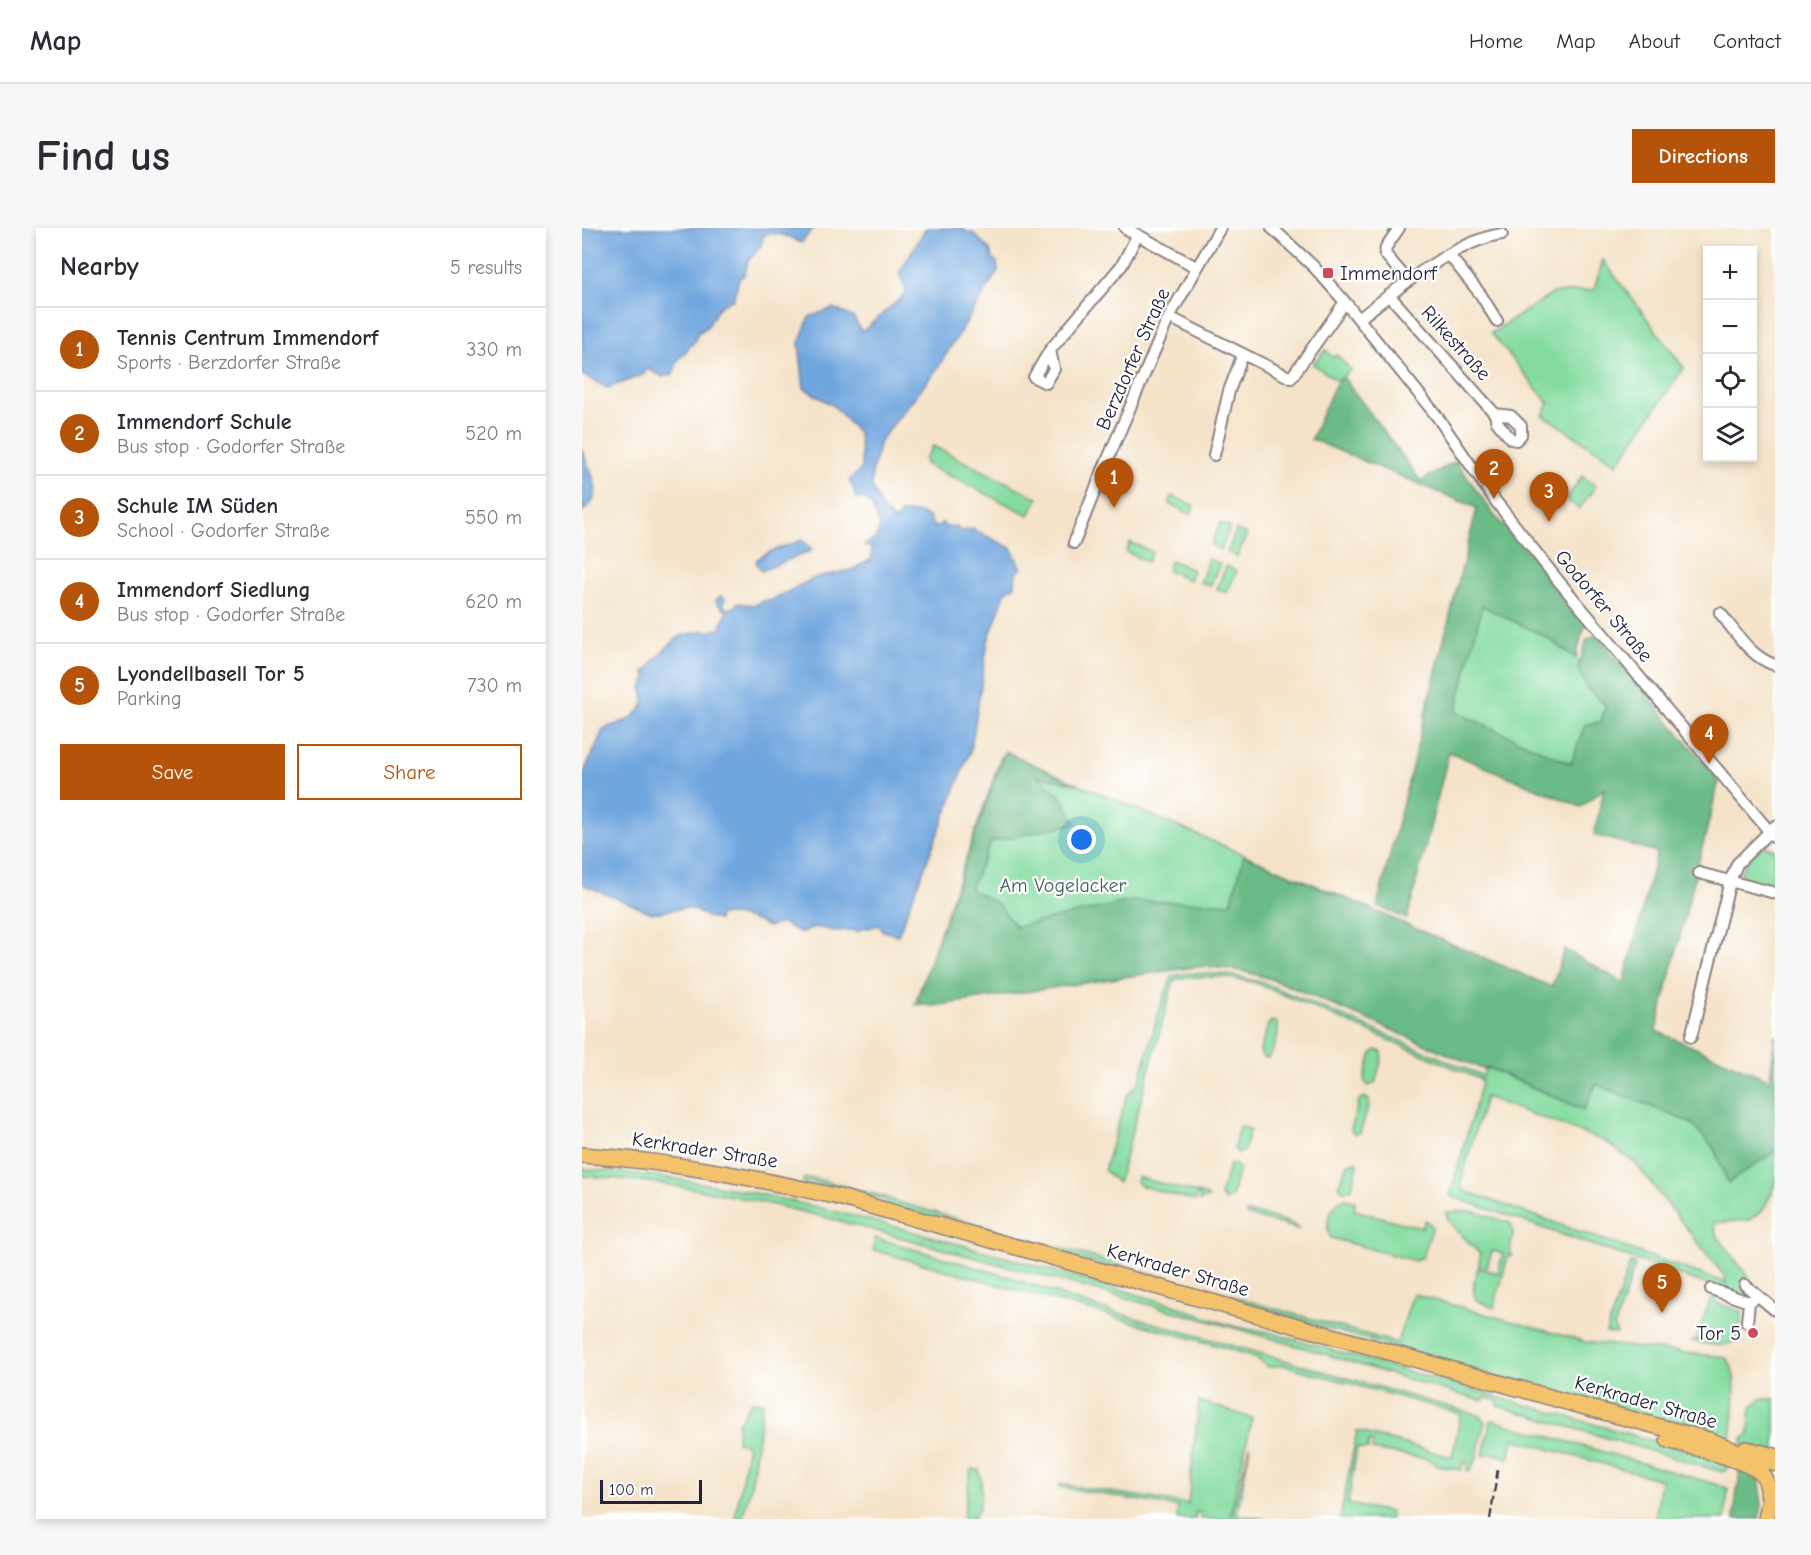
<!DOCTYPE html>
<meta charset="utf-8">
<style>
:root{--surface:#fff;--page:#f7f7f7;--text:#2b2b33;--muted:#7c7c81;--line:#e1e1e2;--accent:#b45309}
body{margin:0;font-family:"Comic Neue",sans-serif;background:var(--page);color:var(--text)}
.controls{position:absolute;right:18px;top:18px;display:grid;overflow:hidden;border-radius:0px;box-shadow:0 3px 9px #0003}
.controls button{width:54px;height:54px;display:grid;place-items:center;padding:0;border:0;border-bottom:2px solid var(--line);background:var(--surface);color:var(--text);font:30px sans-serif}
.scale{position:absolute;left:18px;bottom:15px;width:102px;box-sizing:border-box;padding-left:6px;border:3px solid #22223b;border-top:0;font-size:16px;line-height:21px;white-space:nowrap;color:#22223b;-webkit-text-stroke:4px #fff;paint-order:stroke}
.you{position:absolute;left:500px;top:612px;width:21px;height:21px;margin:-15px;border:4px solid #fff;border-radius:50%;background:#1a73e8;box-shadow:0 0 0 9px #1a73e833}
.badge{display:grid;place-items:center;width:39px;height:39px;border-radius:50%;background:var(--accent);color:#fff;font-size:20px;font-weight:700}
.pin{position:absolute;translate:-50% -50px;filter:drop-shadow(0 2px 3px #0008)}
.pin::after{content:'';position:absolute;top:32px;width:21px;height:18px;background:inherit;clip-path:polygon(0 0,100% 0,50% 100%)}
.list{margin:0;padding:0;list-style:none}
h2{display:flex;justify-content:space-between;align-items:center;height:78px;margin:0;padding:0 24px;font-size:26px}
h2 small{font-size:20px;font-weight:400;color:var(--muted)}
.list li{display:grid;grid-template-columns:39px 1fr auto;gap:18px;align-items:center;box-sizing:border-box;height:84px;padding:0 24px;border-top:2px solid var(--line)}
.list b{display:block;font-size:22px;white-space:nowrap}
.list p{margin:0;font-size:20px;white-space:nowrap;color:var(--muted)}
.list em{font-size:20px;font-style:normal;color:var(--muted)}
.actions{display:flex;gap:12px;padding:18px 24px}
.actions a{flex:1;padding:14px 0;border:2px solid var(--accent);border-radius:0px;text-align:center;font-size:21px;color:var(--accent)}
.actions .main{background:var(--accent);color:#fff}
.icon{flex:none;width:33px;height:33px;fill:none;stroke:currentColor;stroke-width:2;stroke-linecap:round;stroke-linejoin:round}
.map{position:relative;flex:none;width:1193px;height:1291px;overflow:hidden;border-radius:0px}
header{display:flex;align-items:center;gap:36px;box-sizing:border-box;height:84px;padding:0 30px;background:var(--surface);border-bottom:2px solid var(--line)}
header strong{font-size:28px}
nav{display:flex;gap:33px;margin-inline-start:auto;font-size:21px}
.intro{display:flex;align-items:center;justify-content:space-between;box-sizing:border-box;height:144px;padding:0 36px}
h1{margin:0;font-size:42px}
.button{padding:15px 27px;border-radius:0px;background:var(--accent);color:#fff;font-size:21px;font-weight:700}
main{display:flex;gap:36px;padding:0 36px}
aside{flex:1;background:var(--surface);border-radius:0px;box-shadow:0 3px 9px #0003}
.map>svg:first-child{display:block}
.green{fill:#84dba0;stroke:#537e6e;stroke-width:1.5;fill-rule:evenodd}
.forest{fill:#6bbb86;stroke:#466e60;stroke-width:1.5}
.water{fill:#70a6de;stroke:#49648c;stroke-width:1.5}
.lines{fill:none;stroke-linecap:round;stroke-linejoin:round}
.minor-casing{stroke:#8b8282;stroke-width:14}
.major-casing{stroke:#8b8282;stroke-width:15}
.highway-casing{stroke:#8b8282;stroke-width:18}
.minor{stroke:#fff;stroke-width:10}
.major{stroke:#f4c26a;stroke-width:12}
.highway{stroke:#f4c26a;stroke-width:15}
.rail{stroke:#22223b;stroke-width:2;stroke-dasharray:9 4.5;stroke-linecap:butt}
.poi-dot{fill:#d1495b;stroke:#fff;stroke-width:2}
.labels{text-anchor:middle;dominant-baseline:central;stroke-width:4.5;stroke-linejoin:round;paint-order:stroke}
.poi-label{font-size:20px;fill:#22223b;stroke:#fff;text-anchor:start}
.street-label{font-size:20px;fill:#22223b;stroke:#fff}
.park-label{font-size:20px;fill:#44635e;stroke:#fff}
</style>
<header>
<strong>Map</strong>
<nav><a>Home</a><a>Map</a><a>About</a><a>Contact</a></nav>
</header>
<div class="intro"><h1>Find us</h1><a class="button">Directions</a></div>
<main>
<aside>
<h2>Nearby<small>5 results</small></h2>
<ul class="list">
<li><span class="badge">1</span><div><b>Tennis Centrum Immendorf</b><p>Sports · Berzdorfer Straße</p></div><em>330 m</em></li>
<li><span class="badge">2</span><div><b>Immendorf Schule</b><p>Bus stop · Godorfer Straße</p></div><em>520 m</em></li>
<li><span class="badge">3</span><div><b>Schule IM Süden</b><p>School · Godorfer Straße</p></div><em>550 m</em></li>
<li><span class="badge">4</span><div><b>Immendorf Siedlung</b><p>Bus stop · Godorfer Straße</p></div><em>620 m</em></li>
<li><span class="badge">5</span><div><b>Lyondellbasell Tor 5</b><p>Parking</p></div><em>730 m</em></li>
</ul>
<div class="actions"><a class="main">Save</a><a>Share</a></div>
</aside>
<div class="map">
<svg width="1193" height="1291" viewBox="0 0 1193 1291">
<rect width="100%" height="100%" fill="#fff"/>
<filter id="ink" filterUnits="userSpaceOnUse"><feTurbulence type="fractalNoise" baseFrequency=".0167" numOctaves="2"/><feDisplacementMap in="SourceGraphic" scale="12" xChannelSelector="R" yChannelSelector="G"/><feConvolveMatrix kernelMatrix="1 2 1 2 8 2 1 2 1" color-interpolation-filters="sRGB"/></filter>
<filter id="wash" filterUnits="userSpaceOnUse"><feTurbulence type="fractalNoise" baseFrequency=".008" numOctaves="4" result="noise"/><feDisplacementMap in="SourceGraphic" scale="24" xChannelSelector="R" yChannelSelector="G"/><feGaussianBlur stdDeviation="1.35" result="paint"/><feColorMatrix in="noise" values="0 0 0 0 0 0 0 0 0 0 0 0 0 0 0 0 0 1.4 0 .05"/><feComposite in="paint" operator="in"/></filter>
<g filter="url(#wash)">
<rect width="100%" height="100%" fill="#f4e3c9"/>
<path class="green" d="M1021,32l81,108 -67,96 -74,-49 6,-11 -58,-71 63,-40 40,-3z
M744,122l6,7 5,-2 14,15 -14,11 -24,-17z
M351,218l105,52 -9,17 -104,-51 -1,-4z
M1000,248l14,10 -17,23 -13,-10z
M590,268l22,10 -3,8 -22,-10z
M638,295l10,4 -9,23 -10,-5z
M654,302l11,4 -10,23 -10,-5z
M548,314l22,10 -4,10 -22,-10z
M627,331l11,5 -10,22 -10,-4z
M589,332l22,10 -4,10 -22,-10z
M644,338l11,5 -10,22 -10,-4z
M900,377l62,31 36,25 -2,8 9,19 19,18 -5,16 -16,3 -14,40 -115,-53z
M426,526l361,154 -25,102c-48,-21 -86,-41 -140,-44l-289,39 86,-248z
M1182,618l11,4v38l-32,-8 -3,-3c1,-12 14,-26 24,-31z
M606,745l36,1 38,8 221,94 3,-9 98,43 12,-26 95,39 23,25 14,35 47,-32v36l-13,24 -13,9 -35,3 2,11 34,46 -8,7 3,4 -1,3 -4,2 -290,-100 32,-116 -226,-97 -33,-6h-35l-14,3 -56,203 -14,-13 23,-75 12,-12 20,-72 13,-35zM903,869l119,44 32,23 89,113 1,6 -264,-93 -1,-9z
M692,793l3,2c3,9 -2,27 -9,35l-6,-1 -2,-7 8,-25 2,-3z
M794,822l6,2v5l-7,27 -7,2 -4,-6 8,-27z
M782,869l5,3v5l-9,28 -6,1 -3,-4 8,-30z
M657,898l11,3 -6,22 -6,2 -4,-5z
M775,933l1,4 -6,23 -3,2 -7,1 -3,-6 8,-20z
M648,936h5l4,5 -7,27 -7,5 -5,-6z
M0,941c116,7 229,35 340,65 81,22 161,45 242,68 32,9 66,28 101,29l463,131 -2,8 -4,2 -224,-66v-5l-13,-4 -2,4c-75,-20 -149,-45 -224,-66 -99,-28 -198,-54 -298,-81 -124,-34 -250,-71 -379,-78z
M555,949l71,19v2l-9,3 1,-5 -3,-1 -2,6 -53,-15 -5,-4z
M222,950h9l73,19 8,4 503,142 16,-49 173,48 138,15c18,9 8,65 7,85l-839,-236 -10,-7 -70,-17 -9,1z
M762,971l11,2 -1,9 68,18 3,-8 6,5 1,4 -9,28 -8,4 -84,-23c-8,-13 0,-34 13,-39z
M890,983l38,12c8,12 -4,24 2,33h-4l-14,52 -18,-8c-5,-11 -1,-22 2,-32l20,5 5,-20 -11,-2 -5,16 -8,-1 1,-12 -30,-31 -5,-11z
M664,985c13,0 45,8 53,16l-53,-14z
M293,1010l131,38 87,30 388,110 4,5 -9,39 -3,4 -2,7h-4v-9h-4l-2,8 -25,-5 -8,-6 -56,-9 1,-8 -4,-1 -1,8 -11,-1 -9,56 43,8 -1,7h-50l17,-88 95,26 9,-43 -178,-49 -15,2 -12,-9 -20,-7 -363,-101z
M1048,1035l5,2 -21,63 3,6 -11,-1z
M1136,1068l-3,6 27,10 -3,26c-13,12 -31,6 -48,3l4,-1 16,-42z
M1179,1171h14v53l-33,-8v-4l7,-6 2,-27z
M170,1173l11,1 -12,84 -9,33h-7l13,-74 -11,-3 1,-19z
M617,1173l53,17 -21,94 -3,7h-28l1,-6 -5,-1 -1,7h-18l1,-12 -119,-20 1,-3 128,20z
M910,1192l230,66 6,3 -3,30h-70l6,-39 -148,-41 -4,19 -19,-5 -7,3 7,-34z
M668,1218l-13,69 29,4h-35z
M389,1241l8,1c4,15 4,36 -6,49h-10z"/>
<path class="forest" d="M761,149l78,104 35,-20 38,54 46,50 47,58 -5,11 -6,24 -32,-22 -62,-30 -26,106 115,52 14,-39 16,-3 5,-16 -19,-18 -9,-19 9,-30 10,-4 122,146 -63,250 114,49 5,-45v116l-47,32 -14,-35 -23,-25 -95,-39 -12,26 -97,-43 -2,3 -208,-89c-29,-11 -56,-15 -87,-14l-256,39 -11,-1 -6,-7 88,-247 71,33 -38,-8 23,21 15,26 -85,19 -21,47 28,15 18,23 114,-26 101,2 13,-48 308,132 12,-38 60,34 33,-131 -63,-17 10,-46 -23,18 -132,-55 -42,167 -30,-13 100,-398 -166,-69 24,-54z
M1157,1241l9,3 12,10 2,25 -3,12h-25l3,-30 2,-1z"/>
<path class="water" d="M0,0h232l-13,15c-9,-6 -26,-12 -37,-8l-3,11 -13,15 -3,13 -6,5 -6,21c-25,6 -14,24 -36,33l-1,7 -18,20 -5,14 -10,3 -13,-7h-4l-3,5 -35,13 -26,-13z
M344,0h38l1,4h7l18,18 2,8 5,4 1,9 -61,98 -57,72 -8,32v14l11,23 11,11 8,-8h17l10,4 4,9 5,1 2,-3 3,-1 2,4 11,-1 4,5 13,-2 38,19 11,20 -6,5 -1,13 -9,5 -18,50 -17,108 -73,186 -15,-4 -5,-6 -9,3h-6l-6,4 -4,-2 -18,1 -21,-4 -13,6 -20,-10 -13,4c-16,-9 -31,-13 -49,-12l-1,5 -11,-3 -14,-8 -8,-1 -33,5 -70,-29v-107l21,-47c19,-11 26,-4 41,-26l-2,-15 4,-13 -2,-5 4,-1c2,-7 26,-30 33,-34 6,-2 9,-1 13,-4h4l2,2 2,-4 5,2 16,-4 -2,-4 6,-12 -10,-9 -1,-3 4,-4 5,2 -2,7 5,4 7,-2 2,-4 18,2 11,-5 4,1 44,-23 37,-8 21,-11v-11l-8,-3 11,-6 5,-12 -7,-19 -8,-10 -9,1 -3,-12 -4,-6 13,-13 -3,-34 -24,-27 -31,-19 -5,-45 10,-26 24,-9 20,9 8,13 2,1 40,-35 3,-5 -7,-18z
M0,221c6,22 27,44 1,62z
M220,312l10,9 -1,2 -50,20 -5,-9 1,-3 14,-8z"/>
</g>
<g filter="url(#ink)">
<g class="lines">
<g class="minor-casing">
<path id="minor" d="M543,0l71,39
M690,0l42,39 31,35 91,113 58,84 62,79 219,260
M817,0l-13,19 -1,7 23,27
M867,27l32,40 16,26
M807,67l106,119 2,8 14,17 5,1 5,-5v-9l-10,-10 -16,-2
M587,89l122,61 54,-76
M777,91c36,-29 98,-79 143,-85
M468,122l4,19 -8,14 -12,-6 16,-27 72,-85 15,-29
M632,227l15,-64 14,-37
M492,315l27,-68 68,-158 51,-89
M1138,385c16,19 30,44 55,52
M1117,645l76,20
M1109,809l39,-156 7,-17 38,-38
M1163,1057l30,25
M1129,1061l38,13 8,-5
M1165,1094l2,-20"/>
</g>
<g class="major-casing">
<path id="major" d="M1173,1231l20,6"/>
</g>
<g class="highway-casing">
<path id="highway" d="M0,927c86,6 169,22 253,41l739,208 135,36 46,19
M1086,1212c21,6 78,19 93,33 7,6 7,16 8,25
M1164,1221l29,7
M1184,1291l6,-30"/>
</g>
<use href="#minor" class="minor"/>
<use href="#major" class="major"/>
<use href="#highway" class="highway"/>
<path class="rail" d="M908,1291l8,-51"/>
</g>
</g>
<g class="poi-dot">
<rect x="740" y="39" width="12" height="12" rx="3"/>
<circle cx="1171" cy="1105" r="6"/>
</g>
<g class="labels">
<g class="poi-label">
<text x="758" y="45">Immendorf</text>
<text x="1159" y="1105" text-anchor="end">Tor 5</text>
</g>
<g class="street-label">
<text transform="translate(874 115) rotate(48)">Rilkestraße</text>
<text transform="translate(551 131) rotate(-66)">Berzdorfer Straße</text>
<text transform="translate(1022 378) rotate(50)">Godorfer Straße</text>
<text transform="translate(123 922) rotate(9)">Kerkrader Straße</text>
<text transform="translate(596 1042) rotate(16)">Kerkrader Straße</text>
<text transform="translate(1064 1174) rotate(16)">Kerkrader Straße</text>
</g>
<g class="park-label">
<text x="481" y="657">Am Vogelacker</text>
</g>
</g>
</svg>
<div class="controls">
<button>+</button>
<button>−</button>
<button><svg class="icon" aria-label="locate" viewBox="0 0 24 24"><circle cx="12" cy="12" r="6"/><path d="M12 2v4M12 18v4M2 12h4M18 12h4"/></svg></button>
<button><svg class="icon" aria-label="layers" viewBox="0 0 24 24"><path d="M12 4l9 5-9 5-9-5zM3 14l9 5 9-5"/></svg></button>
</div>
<div class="scale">100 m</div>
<div class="you"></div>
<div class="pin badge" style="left:532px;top:280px">1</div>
<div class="pin badge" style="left:912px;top:271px">2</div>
<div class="pin badge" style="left:967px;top:294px">3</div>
<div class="pin badge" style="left:1127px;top:536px">4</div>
<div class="pin badge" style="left:1080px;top:1085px">5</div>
</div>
</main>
